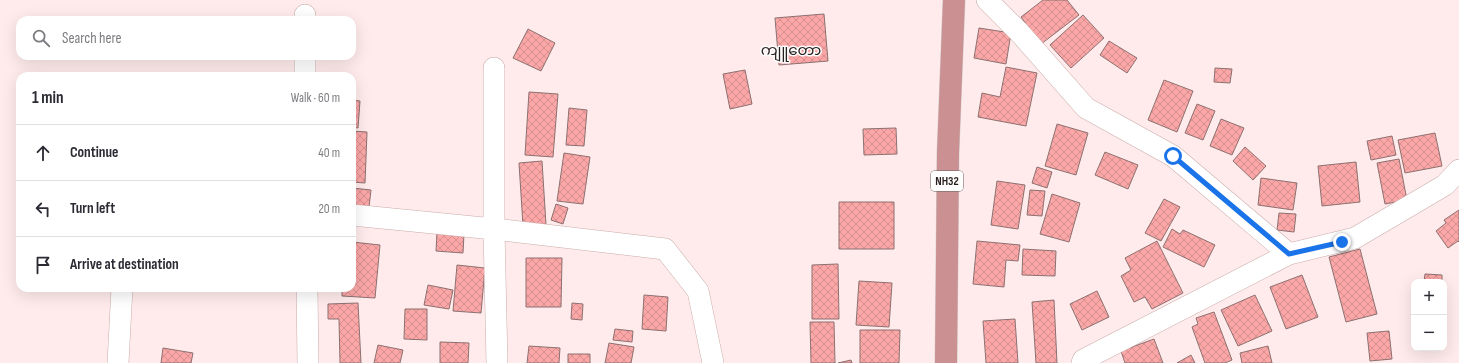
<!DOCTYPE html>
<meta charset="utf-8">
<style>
:root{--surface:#fff;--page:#f7f7f7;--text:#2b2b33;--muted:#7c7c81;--line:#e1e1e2}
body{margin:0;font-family:"Sofia Sans Condensed","Noto Sans Myanmar",sans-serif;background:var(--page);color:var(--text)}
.controls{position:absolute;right:12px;bottom:12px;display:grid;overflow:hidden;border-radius:8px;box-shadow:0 4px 16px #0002}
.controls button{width:36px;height:36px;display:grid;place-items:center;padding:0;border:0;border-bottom:1px solid var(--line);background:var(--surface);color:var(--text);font:20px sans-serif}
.stop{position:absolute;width:12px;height:12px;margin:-9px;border:3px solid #1a73e8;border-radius:50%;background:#fff}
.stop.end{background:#1a73e8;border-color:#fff;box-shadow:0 1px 4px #0008}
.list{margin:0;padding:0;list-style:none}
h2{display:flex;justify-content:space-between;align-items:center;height:52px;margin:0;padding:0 16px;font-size:17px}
h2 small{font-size:13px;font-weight:400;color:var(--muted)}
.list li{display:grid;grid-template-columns:26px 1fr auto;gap:12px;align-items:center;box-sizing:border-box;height:56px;padding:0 16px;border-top:1px solid var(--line)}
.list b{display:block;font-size:15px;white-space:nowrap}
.list em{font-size:13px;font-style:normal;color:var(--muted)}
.icon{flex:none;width:22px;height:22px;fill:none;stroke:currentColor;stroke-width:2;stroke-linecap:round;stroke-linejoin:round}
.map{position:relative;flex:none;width:1459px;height:363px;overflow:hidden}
.search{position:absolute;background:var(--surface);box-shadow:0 4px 16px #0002;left:16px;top:16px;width:340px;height:44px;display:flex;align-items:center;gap:10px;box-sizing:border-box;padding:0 14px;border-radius:12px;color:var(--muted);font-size:15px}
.panel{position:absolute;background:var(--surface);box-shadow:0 4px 16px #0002;left:16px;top:72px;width:340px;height:220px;border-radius:12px}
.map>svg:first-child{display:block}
.building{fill:url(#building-cross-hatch);stroke:#8d7070}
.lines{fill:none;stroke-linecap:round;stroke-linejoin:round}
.minor-casing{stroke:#caacab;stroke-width:22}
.trunk-casing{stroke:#d4d2d2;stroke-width:23}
.minor{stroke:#fff;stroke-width:21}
.trunk{stroke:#cb9092;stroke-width:22}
.route{stroke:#1a73e8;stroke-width:5}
.labels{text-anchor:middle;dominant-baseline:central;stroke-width:3;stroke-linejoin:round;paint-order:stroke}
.shield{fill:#fefefe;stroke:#696161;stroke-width:1}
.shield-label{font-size:12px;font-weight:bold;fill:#291e1e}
.quarter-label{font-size:15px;fill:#291e1e;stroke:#fefefe}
</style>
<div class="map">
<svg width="1459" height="363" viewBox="0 0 1459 363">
<defs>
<pattern id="building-cross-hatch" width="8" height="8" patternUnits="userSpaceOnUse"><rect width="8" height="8" fill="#fba7a7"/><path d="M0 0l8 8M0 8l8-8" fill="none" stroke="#d78f8f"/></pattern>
</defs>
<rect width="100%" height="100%" fill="#ffebeb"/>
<path class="building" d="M1043,0h24l12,15 -38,29 -20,-27z
M824,14l4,47 -49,4 -4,-47z
M1083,15l21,23 -33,30 -21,-23z
M979,28l32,5 -5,31 -32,-6z
M528,29l27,14 -14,28 -28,-13z
M1109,41l28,17 -10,15 -27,-18z
M1006,67l31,6 -11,53 -48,-9 4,-24 18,4z
M1215,68l17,1 -2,14 -16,-1z
M745,70l7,34 -22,5 -7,-35z
M1164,80l29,11 -16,41 -29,-12z
M529,92l29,2 -5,63 -28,-2z
M352,100l8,1 -2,27 -6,-1z
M1197,104l18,7 -12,29 -18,-7z
M569,108l18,2 -3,36 -18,-1z
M1221,119l23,9 -12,27 -22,-9z
M1057,124l31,9 -12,42 -31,-9z
M896,128l1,26 -33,1 -1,-26z
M352,131l15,1 -2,51 -13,-1z
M1435,133l7,33 -37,7 -7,-33z
M1392,136l4,19 -25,5 -4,-19z
M1245,147l21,19 -13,14 -20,-19z
M1105,152l33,13 -10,24 -33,-14z
M564,153l26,4 -7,47 -26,-3z
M1399,159l8,41 -22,4 -8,-41z
M542,161l4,64 -23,1 -4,-63z
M1356,162l4,40 -38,4 -4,-40z
M1037,167l15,5 -5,16 -15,-5z
M1261,178l36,5 -4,27 -35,-5z
M997,181l28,4 -7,44 -27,-4z
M352,188l19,2 -2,17 -17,-2z
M1030,190l15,1 -3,25 -15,-1z
M1052,194l28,9 -11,39 -29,-8z
M1164,199l16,8 -19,34 -16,-8z
M839,202h55v47h-55z
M556,204l12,4 -5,16 -12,-4z
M1459,210v32l-1,-1 -10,7 -12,-17 10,-8 -2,-3z
M1279,213l17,1 -2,18 -17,-2z
M1172,229l8,5 3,-4 32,15 -11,22 -41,-20z
M437,232l27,2 -1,19 -27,-2z
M977,241l43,4 -2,16 -12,-1 -2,27 -31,-3z
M1157,241l26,52 -31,16 -7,-12 -11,5 -13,-26 10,-6 -6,-12z
M352,242l28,3 -5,53 -33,-2v-8h10z
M1023,249l33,2 -1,25 -33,-1z
M1360,249l17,65 -31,8 -17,-65z
M526,258h36l-1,49h-35z
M838,264l1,55h-27v-54z
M457,265l28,3 -4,45 -28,-2z
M1425,274l17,1v7h-18z
M1302,275l16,42 -32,12 -16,-42z
M859,281l33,2 -3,44 -33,-2z
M428,285l25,5 -4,19 -25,-4z
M1097,291l12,26 -27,13 -12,-26z
M644,295l24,2 -2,34 -24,-2z
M1255,295l17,36 -34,15 -17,-36z
M1054,300l3,63h-21l-4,-61z
M358,303l3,60h-21l-1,-44h-11v-15z
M572,303l11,1 -1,16 -11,-1z
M405,309h22v31l-23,-1z
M1214,312l18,48 -7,3h-20l-13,-36 6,-3 -2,-6z
M1015,319l3,44h-32l-3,-42z
M810,322h24l1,41h-24z
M615,329l18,2 -1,11 -19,-2z
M860,330h40l-1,33h-39z
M1389,331l3,28 -22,2 -3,-28z
M1154,339l9,24h-38l-4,-12z
M440,342l29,1 -1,20h-28z
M609,343l25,4 -3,16h-26z
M378,345l25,5 -3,13h-26z
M529,346l31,2 -1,15h-32z
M1268,346l4,17h-30l-2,-10z
M163,348l30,5 -2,10h-30z
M568,354h22v9h-22z
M1191,355l4,8h-18z
M851,360l1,3h-14z"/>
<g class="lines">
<g class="minor-casing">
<path id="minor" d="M987,0l32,32 67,76 87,48 116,98 66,-16 90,-53 14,-15
M305,15v5
M305,56v20
M494,68v161l3,134
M352,215l142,14 171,20 33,42 15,72
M307,288l1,75
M118,363l4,-75
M1082,363l1,-3 206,-106"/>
</g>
<g class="trunk-casing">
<path id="trunk" d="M946,363l2,-210 6,-153"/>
</g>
<use href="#minor" class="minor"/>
<use href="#trunk" class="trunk"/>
</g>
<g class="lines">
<path class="route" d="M1173,156l116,98 53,-12"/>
</g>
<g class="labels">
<rect class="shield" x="931" y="171" width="32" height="20" rx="3"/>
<g class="shield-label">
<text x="947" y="181">NH32</text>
</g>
<g class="quarter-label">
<text x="791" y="50">ကျူတော</text>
</g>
</g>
</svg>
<div class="controls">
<button>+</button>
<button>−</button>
</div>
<div class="stop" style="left:1173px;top:156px"></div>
<div class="stop end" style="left:1342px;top:242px"></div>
<div class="search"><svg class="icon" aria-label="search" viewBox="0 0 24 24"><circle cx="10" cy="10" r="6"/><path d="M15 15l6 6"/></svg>Search here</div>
<section class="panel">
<h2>1 min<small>Walk · 60 m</small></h2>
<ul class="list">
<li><svg class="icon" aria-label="ahead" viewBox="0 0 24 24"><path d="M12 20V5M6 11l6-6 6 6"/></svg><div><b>Continue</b></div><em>40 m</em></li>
<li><svg class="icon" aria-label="left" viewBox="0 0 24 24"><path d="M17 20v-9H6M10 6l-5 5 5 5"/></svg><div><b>Turn left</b></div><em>20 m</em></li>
<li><svg class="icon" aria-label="arrive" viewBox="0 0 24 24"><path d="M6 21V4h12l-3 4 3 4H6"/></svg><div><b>Arrive at destination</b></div></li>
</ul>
</section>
</div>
